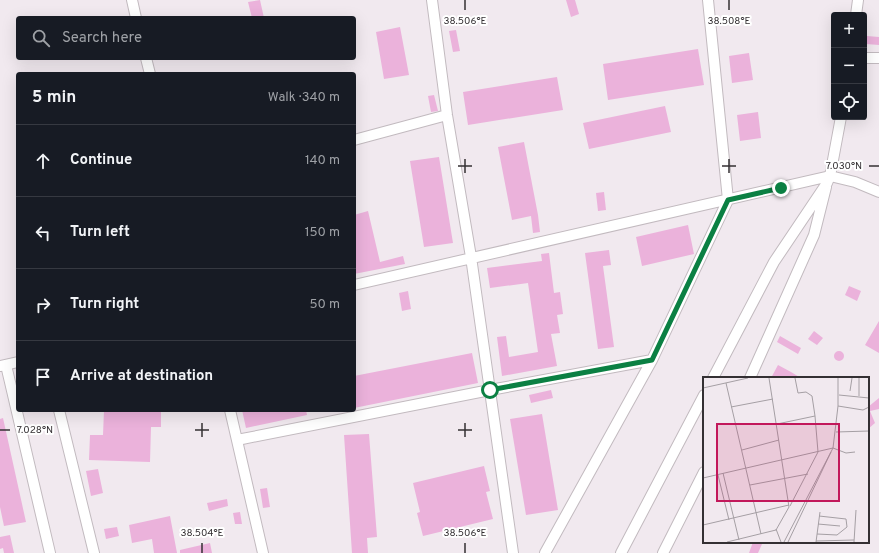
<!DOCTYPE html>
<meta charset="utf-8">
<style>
:root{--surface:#171b24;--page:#242831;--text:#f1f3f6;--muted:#9ea1a6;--line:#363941}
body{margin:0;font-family:Overpass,sans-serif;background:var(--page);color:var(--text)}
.controls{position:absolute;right:12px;top:12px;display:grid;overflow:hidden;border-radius:4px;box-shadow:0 4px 16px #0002}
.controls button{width:36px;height:36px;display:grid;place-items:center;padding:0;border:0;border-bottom:1px solid var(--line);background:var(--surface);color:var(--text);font:20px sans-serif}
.stop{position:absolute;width:12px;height:12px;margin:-9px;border:3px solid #0b8043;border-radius:50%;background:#fff}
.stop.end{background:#0b8043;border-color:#fff;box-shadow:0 1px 4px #0008}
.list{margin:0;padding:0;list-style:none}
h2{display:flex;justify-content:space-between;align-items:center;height:52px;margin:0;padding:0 16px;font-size:17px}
h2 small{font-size:13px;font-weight:400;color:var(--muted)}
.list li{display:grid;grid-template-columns:26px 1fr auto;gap:12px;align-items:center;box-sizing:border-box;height:72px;padding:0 16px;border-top:1px solid var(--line)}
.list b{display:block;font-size:15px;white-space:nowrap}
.list em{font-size:13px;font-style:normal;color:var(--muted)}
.icon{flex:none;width:22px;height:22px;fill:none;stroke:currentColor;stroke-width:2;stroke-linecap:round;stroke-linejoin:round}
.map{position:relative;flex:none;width:879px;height:553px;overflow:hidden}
.search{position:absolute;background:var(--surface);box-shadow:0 4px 16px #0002;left:16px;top:16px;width:340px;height:44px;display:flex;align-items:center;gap:10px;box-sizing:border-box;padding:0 14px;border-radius:4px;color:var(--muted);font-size:15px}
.panel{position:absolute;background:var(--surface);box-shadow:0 4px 16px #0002;left:16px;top:72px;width:340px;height:340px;border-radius:4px}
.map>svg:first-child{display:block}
.building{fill:#ebb2db}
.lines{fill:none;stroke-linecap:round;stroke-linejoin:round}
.street-casing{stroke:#c2babf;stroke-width:12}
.street{stroke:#fff;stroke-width:10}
.route{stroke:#0b8043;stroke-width:5}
.ticks{fill:none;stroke:#343033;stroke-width:1.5}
.inset-road{fill:none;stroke:#a59fa4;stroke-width:1}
.view{fill:#c2185b;fill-opacity:0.15;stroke:#c2185b;stroke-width:2}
.inset-edge{fill:none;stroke:#343033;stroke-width:2}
.ticks-label{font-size:10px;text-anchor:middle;fill:#343033;stroke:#fff;stroke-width:4;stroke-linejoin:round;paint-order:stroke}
</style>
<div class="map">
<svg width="879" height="553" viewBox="0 0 879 553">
<rect width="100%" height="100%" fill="#f1e9ef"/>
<path class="building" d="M260,0l4,18h-12l-4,-16z
M566,0h9l4,14 -8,3z
M400,27l9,48 -25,4 -8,-47z
M456,30l4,21 -7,1 -4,-21z
M867,36l12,1v8l-13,-1z
M698,49l6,36 -96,15 -5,-36z
M749,53l4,27 -21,3 -3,-27z
M557,77l6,33 -95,15 -5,-33z
M434,95l4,16 -7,1 -3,-16z
M665,106l6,26 -82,17 -6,-26z
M758,112l3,26 -21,3 -3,-26z
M524,142l14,73 2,17 -7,1 -2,-17 -19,4 -14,-73z
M439,157l14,86 -29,4 -14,-86z
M604,192l2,18 -8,1 -2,-18z
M368,211l12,51 23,-6 2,8 -51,10v-59z
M688,225l6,29 -52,12 -6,-29z
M609,250l2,15 -8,1 11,81 -16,2 -13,-96z
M549,253l5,40 6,-1 3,22 -6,1 3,18 -9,1 6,32 -55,10 -5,-39 9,-1 3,21 29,-5 -10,-69 -38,5 -3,-20 55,-7 -1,-7z
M849,286l12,5 -4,10 -12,-6z
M408,291l3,18 -9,2 -3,-18z
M879,321v32l-14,-8z
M814,331l9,7 -6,7 -9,-6z
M780,336l21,12 -3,6 -21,-12z
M834 356a5 5 0 1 1 10 0a5 5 0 1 1-10 0Z
M472,353l6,30 -124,25v-32z
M778,365l13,7 10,6h-30z
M551,390l2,8 -22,5 -2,-8z
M879,398v11l-9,2 5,12 -7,6v-22z
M104,410h57v17h-10l-1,35 -61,-2 1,-25h13z
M242,410h64l1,5 -61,13z
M542,414l16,96 -32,5 -16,-96z
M3,418l23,104 -22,4 -4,-19v-88z
M369,434l8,103 -10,1 1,15h-16l-8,-118z
M484,466l6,25 -4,1 7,27 -70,17 -6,-23 3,-1 -7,-29z
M98,469l5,24 -12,3 -5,-25z
M267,488l3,19 -7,1 -3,-19z
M227,499l1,7 -19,5 -2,-8z
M240,512l2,12h-7l-2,-11z
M170,516l7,37h-23l-2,-14 -20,4 -3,-18z
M117,527l2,9 -13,3 -2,-10z
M10,535l4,18h-10l-1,-5 -3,1v-12z
M753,542l9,2 -4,9h-9z
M210,543l2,10h-32v-3z"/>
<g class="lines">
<g class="street-casing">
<path id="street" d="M132,0l4,18
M432,0l15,115 24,142 42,296
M856,15l2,-15
M146,58l4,16
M864,58h15
M354,140l93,-25
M354,285l476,-109 25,6 24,10
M6,365l44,188
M1,366l17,-4
M713,378l61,-116 53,-79 3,-7 11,-59
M750,378l64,-143 12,-48
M59,410l35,143
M230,410l33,143
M237,440l253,-50 162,-30
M545,553l107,-193 76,-160 -20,-200
M621,553l83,-158
M663,553l41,-81"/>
</g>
<use href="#street" class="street"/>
</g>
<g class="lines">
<path class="route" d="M490,390l162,-30 76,-160 53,-12"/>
</g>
<path class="ticks" d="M465,0v10M729,0v10M465,159v14M729,159v14M458,166h14M722,166h14M869,166h10M202,423v14M465,423v14M0,430h10M195,430h14M458,430h14M202,543v10M465,543v10"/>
<g transform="translate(703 377)">
<rect width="166" height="166" fill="#f1e9ef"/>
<path class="inset-road" d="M92,1l3,15 8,-1 6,4 3,20M23,6l35,151M0,11l45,-10M147,14l2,-13M136,18l30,3M156,19v-18M135,29l25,4 6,-3M28,30l42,-8M74,47l38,-8 3,36 -28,54M133,55l33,-1M39,73l37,-10M20,96l16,67M15,98l11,45M0,101l130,-30 13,5 9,-1M47,108l58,-11M115,147l22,2M0,148l86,-20M73,152l5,13M114,157l20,1 10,-8 -1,-8 -27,-3M113,164l38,-1M24,165l49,-12 13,-23 -20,-129M81,165l49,-94 5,-42v-28M85,165l43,-90M113,165l4,-30M151,165l2,-32"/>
<path class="view" d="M14,47h122v77h-122z"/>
<rect width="166" height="166" class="inset-edge"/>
</g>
<g class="ticks-label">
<text x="465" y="24">38.506°E</text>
<text x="729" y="24">38.508°E</text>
<text x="844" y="169">7.030°N</text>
<text x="35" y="433">7.028°N</text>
<text x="202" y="536">38.504°E</text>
<text x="465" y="536">38.506°E</text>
</g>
</svg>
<div class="controls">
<button>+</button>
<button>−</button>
<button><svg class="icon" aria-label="locate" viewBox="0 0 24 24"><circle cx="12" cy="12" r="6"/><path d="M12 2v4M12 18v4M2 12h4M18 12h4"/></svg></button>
</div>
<div class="stop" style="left:490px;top:390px"></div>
<div class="stop end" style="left:781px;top:188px"></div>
<div class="search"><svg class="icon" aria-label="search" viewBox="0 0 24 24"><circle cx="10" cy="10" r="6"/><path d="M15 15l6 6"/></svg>Search here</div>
<section class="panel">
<h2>5 min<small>Walk · 340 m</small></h2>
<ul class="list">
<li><svg class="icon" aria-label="ahead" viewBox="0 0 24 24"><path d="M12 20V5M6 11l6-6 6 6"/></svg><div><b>Continue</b></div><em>140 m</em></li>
<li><svg class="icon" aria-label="left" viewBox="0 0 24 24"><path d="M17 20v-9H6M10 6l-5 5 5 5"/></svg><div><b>Turn left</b></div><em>150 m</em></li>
<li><svg class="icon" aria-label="right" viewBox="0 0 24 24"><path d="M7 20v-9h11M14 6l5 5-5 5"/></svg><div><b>Turn right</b></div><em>50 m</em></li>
<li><svg class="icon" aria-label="arrive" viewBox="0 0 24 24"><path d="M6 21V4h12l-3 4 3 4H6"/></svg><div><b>Arrive at destination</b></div></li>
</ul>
</section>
</div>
